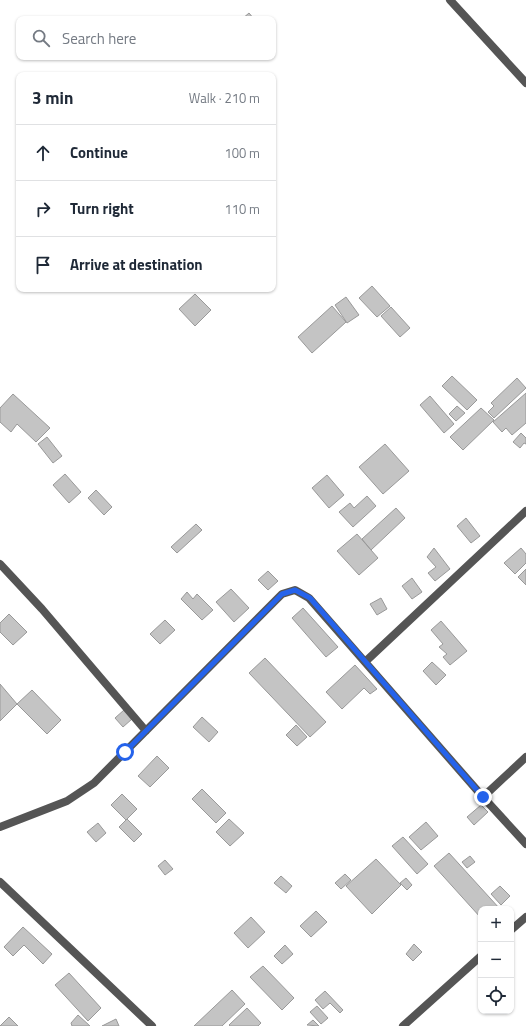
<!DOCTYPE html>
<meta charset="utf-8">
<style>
:root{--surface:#fff;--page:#f2f2f3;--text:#1f2937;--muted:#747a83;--line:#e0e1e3}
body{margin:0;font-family:"Titillium Web",sans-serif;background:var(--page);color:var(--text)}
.controls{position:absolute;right:12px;bottom:12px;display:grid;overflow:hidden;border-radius:8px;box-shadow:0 1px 3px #0004}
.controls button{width:36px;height:36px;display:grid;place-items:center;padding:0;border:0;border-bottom:1px solid var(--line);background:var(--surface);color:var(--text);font:20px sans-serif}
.stop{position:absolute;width:12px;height:12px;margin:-9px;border:3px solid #2563eb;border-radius:50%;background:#fff}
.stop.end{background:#2563eb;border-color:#fff;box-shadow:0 1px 4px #0008}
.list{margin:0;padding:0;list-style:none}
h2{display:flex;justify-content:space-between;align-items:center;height:52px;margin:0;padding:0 16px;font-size:17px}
h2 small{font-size:13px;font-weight:400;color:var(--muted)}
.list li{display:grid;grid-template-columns:26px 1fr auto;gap:12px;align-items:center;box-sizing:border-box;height:56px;padding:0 16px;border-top:1px solid var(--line)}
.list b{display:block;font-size:15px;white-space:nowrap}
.list em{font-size:13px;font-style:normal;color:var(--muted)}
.icon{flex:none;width:22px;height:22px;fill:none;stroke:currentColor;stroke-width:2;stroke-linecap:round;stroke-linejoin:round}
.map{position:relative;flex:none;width:526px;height:1026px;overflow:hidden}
.search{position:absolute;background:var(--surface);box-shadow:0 1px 3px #0004;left:16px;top:16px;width:260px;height:44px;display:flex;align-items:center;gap:10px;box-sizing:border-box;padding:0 14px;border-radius:8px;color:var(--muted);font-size:15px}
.panel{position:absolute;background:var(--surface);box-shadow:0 1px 3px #0004;left:16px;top:72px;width:260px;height:220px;border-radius:8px}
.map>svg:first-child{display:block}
.building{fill:#c4c4c4;stroke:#999}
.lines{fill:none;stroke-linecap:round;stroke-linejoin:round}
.street{stroke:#555;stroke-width:8}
.route{stroke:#2563eb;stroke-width:5}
</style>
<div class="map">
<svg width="526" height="1026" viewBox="0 0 526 1026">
<rect width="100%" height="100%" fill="#fff"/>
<path class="building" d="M249,13l5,6h-12z
M372,286l18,20 -13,11 -18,-19z
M195,294l16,16 -16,16 -16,-17z
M346,297l13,18 -12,8 -12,-18z
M332,306l14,16 -34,31 -14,-16z
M391,307l19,21 -10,9 -19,-21z
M452,376l25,24 -10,10 -25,-24z
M517,378l9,10 -32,30 -6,-6 6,-6 -3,-3z
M526,393v30l-14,12 -6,-7 -4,4 -9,-10z
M13,394l37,34 -14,14 -19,-18 -6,8 -11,-10v-14z
M430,396l24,28 -10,9 -24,-28z
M457,406l8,7 -9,8 -7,-7z
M481,408l13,12 -31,30 -13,-13z
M521,433l5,5v6l-2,-1 -4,5 -7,-6z
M47,437l15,19 -9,7 -15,-19z
M385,444l24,27 -26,23 -24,-27z
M65,474l16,18 -12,11 -16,-18z
M327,475l17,20 -15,13 -17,-20z
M96,490l16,17 -8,8 -16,-17z
M367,496l9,10 -23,21 -14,-15 11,-9 4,5z
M396,508l9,10 -34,32 -9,-11z
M466,518l14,18 -9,7 -14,-17z
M196,524l6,6 -25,23 -6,-6z
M357,534l21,24 -19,17 -22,-24z
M434,548l16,21 -15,12 -7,-8 8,-6 -9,-10z
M521,548l5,6v9l-11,11 -11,-11z
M526,569v16l-8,-8z
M268,571l10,10 -10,9 -10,-10z
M412,578l10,14 -10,7 -10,-13z
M231,589l18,19 -15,14 -18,-20z
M187,592l6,7 4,-5 16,16 -11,10 -21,-21z
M381,598l6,11 -10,6 -7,-11z
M303,608l35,39 -12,10 -34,-39z
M9,614l18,18 -14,13 -13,-13v-9z
M165,620l10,10 -15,14 -10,-10z
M441,621l26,30 -17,14 -7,-8 4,-3 -8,-7 4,-3 -12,-14z
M265,658l61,64 -16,15 -61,-64z
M432,662l14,13 -10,10 -13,-14z
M355,665l22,24 -7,5 -6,-6 -22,21 -16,-17z
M0,684l17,20 -17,17z
M32,690l29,30 -14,14 -30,-30z
M124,710l8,9 -9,8 -8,-9z
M202,717l16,15 -9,10 -16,-15z
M296,725l11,12 -10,9 -11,-11z
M157,756l12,12 -19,19 -12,-11z
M202,789l24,24 -10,10 -24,-24z
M122,794l15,15 -11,11 -15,-15z
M481,805l7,7 -14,13 -7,-8z
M127,819l15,15 -8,8 -15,-15z
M229,819l15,14 -14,13 -14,-14z
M426,822l12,14 -17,14 -12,-13z
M98,823l8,10 -10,9 -9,-10z
M403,837l25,27 -11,10 -25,-28z
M449,853l51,56h-19v9l-47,-52z
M470,856l5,6 -8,6 -5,-6z
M376,859l25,26 -29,29 -26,-28z
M165,860l8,9 -8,6 -7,-9z
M345,874l6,6 -10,9 -6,-6z
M281,876l11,10 -6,7 -12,-10z
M406,878l6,7 -5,5 -7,-7z
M500,886l10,10 -9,9 -10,-11z
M316,911l11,11 -16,15 -11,-11z
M251,917l14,15 -17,16 -14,-15z
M23,927l29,27 -9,10 -19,-19 -11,11 -9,-9z
M414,944l8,8 -9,9 -7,-7z
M285,945l8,9 -11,10 -8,-8z
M263,966l31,32 -12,12 -32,-33z
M69,973l32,35 -13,13 -33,-36z
M232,990l13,14 -23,22h-28z
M325,991l18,19 -3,3 -10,-10 -7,6 -8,-9z
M317,1006l11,12 -7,6 -11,-12z
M247,1008l14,15 -3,3h-28l-1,-1z
M78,1015l12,11h-18l-1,-3z
M9,1017l9,9h-18z
M116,1019l3,7h-17z
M313,1020l6,6 -12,-1z"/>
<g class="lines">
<path class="street" d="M450,0l76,83
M0,564l42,45 104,122
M365,662l161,-151
M483,797l43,-40
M0,827l67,-26 27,-18 188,-189 13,-4 14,8 174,199 43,47
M0,882l152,144
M511,930l15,-13
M403,1026l78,-70"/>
</g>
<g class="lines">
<path class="route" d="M125,752l157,-158 13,-4 15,8 173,199"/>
</g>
</svg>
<div class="controls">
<button>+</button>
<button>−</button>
<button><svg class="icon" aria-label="locate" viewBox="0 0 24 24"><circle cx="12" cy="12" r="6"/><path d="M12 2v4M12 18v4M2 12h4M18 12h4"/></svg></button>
</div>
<div class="stop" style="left:125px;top:752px"></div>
<div class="stop end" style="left:483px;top:797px"></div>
<div class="search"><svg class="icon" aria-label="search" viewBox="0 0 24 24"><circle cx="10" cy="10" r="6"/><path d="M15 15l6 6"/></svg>Search here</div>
<section class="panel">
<h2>3 min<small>Walk · 210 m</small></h2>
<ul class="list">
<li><svg class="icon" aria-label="ahead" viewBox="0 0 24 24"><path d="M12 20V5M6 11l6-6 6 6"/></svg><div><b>Continue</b></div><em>100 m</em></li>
<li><svg class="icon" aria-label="right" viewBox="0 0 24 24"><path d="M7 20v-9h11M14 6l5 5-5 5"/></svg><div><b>Turn right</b></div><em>110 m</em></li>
<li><svg class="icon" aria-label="arrive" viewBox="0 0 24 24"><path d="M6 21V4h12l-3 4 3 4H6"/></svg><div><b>Arrive at destination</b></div></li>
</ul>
</section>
</div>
